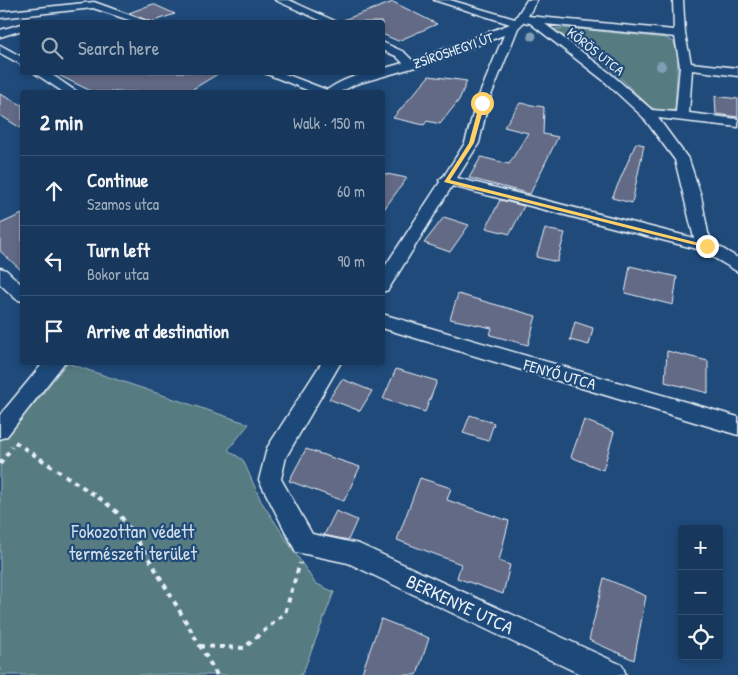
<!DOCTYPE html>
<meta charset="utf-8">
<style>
:root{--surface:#17385c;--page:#203f62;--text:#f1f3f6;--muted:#9eacbb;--line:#365272}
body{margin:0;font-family:"Patrick Hand",sans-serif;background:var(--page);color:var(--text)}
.controls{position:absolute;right:15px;bottom:15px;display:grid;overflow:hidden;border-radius:5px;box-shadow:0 2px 8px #0003}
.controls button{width:45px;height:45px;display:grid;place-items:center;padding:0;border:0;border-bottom:1px solid var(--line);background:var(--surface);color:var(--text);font:25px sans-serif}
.stop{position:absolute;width:15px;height:15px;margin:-11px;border:4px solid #ffd166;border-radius:50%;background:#fff}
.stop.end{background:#ffd166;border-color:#fff;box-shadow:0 1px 5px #0008}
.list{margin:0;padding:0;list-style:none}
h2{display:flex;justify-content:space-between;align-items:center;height:65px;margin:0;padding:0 20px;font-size:21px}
h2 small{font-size:16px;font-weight:400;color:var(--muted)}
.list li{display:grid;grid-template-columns:32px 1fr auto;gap:15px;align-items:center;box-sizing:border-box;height:70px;padding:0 20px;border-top:1px solid var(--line)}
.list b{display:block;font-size:19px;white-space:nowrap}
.list p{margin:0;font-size:16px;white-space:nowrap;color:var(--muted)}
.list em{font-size:16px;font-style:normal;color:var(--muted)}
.icon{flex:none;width:28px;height:28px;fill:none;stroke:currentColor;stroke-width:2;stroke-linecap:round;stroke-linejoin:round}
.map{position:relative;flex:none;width:738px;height:675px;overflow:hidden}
.search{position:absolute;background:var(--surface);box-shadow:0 2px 8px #0003;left:20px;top:20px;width:365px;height:55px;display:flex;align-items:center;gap:12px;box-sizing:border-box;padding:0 18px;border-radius:5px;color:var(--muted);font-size:19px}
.panel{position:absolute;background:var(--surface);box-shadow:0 2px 8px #0003;left:20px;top:90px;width:365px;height:275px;border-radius:5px}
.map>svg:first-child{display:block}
.green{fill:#567c82;stroke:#9fb6bd}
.building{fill:#636b86;stroke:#e8f1f8}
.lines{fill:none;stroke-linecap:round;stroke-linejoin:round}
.street-casing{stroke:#e8f1f8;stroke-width:3}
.path{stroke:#e8f1f8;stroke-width:4;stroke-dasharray:5 5;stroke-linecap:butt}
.street{fill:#1f4a7a;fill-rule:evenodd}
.tree{fill:#819cb5}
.route{fill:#ffd166}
.labels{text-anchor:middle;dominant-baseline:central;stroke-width:4.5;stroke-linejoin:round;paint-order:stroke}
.far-street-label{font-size:14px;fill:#e8f1f8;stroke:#1f4a7a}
.street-label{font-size:16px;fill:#e8f1f8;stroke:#1f4a7a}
.near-park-label{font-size:19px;fill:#d2dfe6;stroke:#1f4a7a}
.near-street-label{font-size:19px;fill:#e8f1f8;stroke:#1f4a7a}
</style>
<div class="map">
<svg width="738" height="675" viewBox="0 0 738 675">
<rect width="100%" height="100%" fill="#1f4a7a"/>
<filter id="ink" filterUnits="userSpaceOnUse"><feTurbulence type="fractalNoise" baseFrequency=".02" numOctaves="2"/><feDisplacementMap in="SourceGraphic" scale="10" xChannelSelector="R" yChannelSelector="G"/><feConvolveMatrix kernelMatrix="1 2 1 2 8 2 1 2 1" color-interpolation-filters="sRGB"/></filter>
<g filter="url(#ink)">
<path class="green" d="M569,28l97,10 8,4 4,14 -3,54 -15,1 -10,-4 -44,-43 -53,-35z
M67,363l182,61 -21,26 15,10 18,41 54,82 19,9 -32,83h-302v-234l36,-39z"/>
<path class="building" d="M393,2l44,22 -39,17 -16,-7v-12h-39v-2z
M153,4l22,10 -24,8 -22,-9z
M52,72h169l-33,20h-95z
M429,76l38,5 -8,19 -19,24 -13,-3 -3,4 -31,-7z
M0,94l22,11v24l-22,-14z
M715,96l23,3v18l-22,-3z
M520,103l24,4 -1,27 15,3 -28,57 -61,-16 12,-21 28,7 19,-31 -24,-6z
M636,143l8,2 -12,58 -20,-5z
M382,173l25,5 -25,34z
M500,200l24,6 -14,28 -24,-6z
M22,214v57l-22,-20v-27z
M444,217l25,8 -19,27 -26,-9z
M545,229l20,4 -8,29 -21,-5z
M630,266l47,11 -4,28 -48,-12z
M458,294l78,22 -8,29 -38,-10 2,-7 -42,-9z
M575,322l18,6 -4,17 -19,-5z
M667,351l41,10v32l-43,-11z
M396,369l41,12 -12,31 -42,-13z
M342,379l30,12 -12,20 -31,-12z
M470,415l24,8 -6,18 -25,-8z
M584,420l30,12 -11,38 -32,-13z
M306,449l54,18 -16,34 -55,-20z
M420,478l31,10 -4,12 62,21 -10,40 11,4 -7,29 -46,-16 4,-14 -64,-24z
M336,511l21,9 -9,20 -24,-5z
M604,578l42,18 -12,64 -45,-20z
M381,619l48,19 -12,37h-56z"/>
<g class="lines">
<g class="street-casing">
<path id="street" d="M275,0h14l48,22h-13z
M434,0h16l65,19 12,-19h10l-9,16 146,14 -1,-30h10l2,34 6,29 47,5v8l-46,-6 -3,43 49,6v8l-80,-9 31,42 12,36 7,37 5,10 25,15v14l-37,-22 -249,-64 -64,104 -6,2v-21l58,-89 -1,-2 5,-4 21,-33 11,-40 28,-68 -71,27 -77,22 -16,8h-28l-50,-20h18l47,18c16,-11 35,-18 55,-18v-3l21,-6 -7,-7 -14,-6v-8l22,10 9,9 97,-37zM524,22l6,1 73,57 40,37 32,43 19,78 -237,-60 22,-35 9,-40 30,-75zM545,24l130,13 5,29 -4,46 -24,-2 -41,-36z
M94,2l55,20h-14l-42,-14 -93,10v-6z
M22,24v6l-22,7v-7z
M0,45l22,12v8l-22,-12z
M33,72h15l29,20h-14z
M0,268l6,2 16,15v16l-6,-2 -16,-15z
M382,314l356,103v18l-356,-107z
M44,362h21l-58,74 -7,3v-24z
M322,362h19l-55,95 -5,22 31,55 47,10 263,121 4,10h-44l-234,-112 -52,-11 -37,-72 8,-32z"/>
</g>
<path class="path" d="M15,442l90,60 15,13 31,47 66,113
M0,464l12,-17
M199,646l45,2 41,-35 15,-50"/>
<use href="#street" class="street"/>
</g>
<g class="tree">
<circle cx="532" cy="36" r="4.5"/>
<circle cx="661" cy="66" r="5"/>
</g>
</g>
<path class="route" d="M480,102l5,1 -11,40 -24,37 261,66 -4,2 -263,-66 25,-39z"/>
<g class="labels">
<g class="far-street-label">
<text transform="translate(453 50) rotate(-19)">ZSÍROSHEGYI ÚT</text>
<text transform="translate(596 51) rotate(38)">KŐRÖS UTCA</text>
</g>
<g class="street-label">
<text transform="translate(560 374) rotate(16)">FENYŐ UTCA</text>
</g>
<g class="near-park-label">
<text x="133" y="531">Fokozottan védett<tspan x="133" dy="22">természeti terület</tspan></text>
</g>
<g class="near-street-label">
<text transform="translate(460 604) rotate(25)">BERKENYE UTCA</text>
</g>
</g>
</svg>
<div class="controls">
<button>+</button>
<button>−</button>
<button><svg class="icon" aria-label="locate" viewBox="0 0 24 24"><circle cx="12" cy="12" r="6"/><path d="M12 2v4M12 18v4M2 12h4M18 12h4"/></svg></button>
</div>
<div class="stop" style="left:482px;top:103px"></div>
<div class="stop end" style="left:707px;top:246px"></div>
<div class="search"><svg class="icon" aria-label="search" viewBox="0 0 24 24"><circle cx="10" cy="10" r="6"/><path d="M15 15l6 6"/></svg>Search here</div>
<section class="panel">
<h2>2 min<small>Walk · 150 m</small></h2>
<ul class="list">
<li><svg class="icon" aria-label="ahead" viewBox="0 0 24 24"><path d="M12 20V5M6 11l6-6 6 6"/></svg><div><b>Continue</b><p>Szamos utca</p></div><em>60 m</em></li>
<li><svg class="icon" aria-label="left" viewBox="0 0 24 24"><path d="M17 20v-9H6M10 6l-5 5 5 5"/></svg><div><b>Turn left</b><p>Bokor utca</p></div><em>90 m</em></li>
<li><svg class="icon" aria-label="arrive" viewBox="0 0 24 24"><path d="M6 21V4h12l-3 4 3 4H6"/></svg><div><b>Arrive at destination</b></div></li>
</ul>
</section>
</div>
